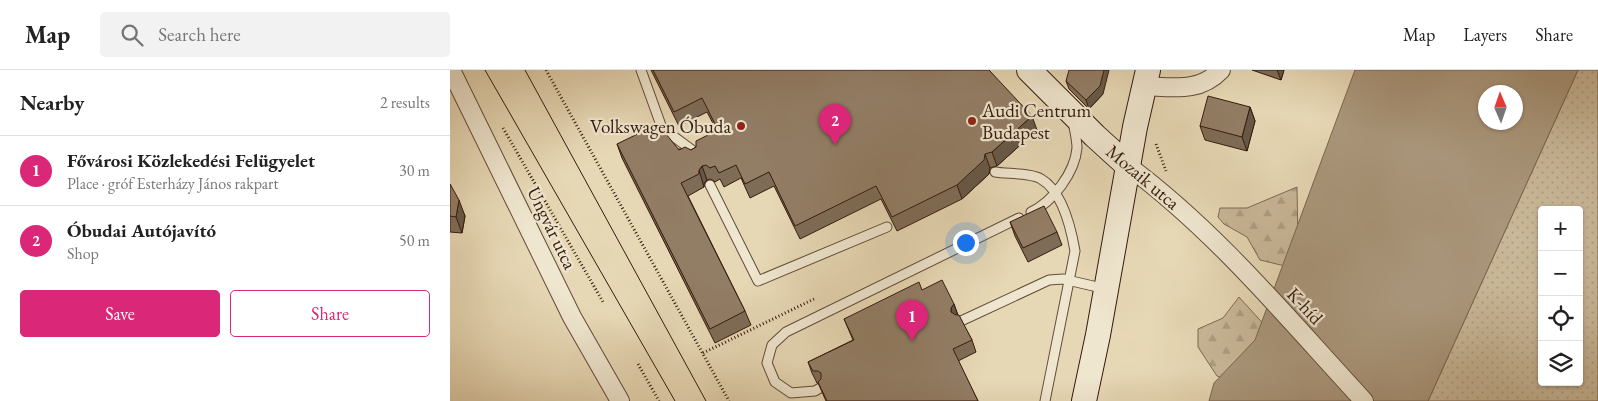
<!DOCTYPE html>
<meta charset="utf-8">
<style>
:root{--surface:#fff;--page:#f2f2f2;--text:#222;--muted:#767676;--line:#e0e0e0;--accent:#db2777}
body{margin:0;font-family:"EB Garamond",serif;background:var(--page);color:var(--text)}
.controls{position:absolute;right:15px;bottom:15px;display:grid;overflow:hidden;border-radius:5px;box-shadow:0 1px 4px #0004}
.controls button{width:45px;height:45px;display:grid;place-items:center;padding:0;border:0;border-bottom:1px solid var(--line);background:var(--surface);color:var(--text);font:25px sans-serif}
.compass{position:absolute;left:1028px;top:15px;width:45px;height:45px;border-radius:50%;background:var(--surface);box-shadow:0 1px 4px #0004;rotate:358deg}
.you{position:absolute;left:515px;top:172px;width:18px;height:18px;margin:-12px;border:4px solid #fff;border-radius:50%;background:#1a73e8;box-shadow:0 0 0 8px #1a73e833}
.badge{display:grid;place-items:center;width:32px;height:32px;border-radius:50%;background:var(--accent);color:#fff;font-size:16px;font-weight:700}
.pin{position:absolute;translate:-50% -41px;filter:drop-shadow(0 1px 2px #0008)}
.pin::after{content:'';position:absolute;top:26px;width:18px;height:15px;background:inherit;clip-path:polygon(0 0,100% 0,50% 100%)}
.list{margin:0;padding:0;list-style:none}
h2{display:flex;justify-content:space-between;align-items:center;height:65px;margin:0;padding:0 20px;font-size:21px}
h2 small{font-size:16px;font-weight:400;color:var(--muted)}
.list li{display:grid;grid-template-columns:32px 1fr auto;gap:15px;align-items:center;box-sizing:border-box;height:70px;padding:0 20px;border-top:1px solid var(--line)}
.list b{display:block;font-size:19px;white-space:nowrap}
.list p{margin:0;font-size:16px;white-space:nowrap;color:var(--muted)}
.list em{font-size:16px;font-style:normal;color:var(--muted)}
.actions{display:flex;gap:10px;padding:15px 20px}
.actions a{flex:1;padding:11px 0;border:1px solid var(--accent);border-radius:5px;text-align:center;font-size:18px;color:var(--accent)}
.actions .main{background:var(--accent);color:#fff}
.icon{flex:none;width:28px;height:28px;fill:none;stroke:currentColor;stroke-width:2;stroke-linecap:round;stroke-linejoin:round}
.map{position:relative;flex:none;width:1148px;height:331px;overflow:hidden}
header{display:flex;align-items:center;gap:30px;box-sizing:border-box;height:70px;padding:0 25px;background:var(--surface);border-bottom:1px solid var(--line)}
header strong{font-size:24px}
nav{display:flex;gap:28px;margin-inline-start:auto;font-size:18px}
.search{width:350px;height:45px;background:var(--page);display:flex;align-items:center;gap:12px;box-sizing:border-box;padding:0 18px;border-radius:5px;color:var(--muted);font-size:19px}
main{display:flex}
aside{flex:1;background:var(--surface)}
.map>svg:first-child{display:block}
.forest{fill:url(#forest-firs);stroke:#7f6954}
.park{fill:url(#park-dots);stroke:#7f6954;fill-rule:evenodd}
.water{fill:#aa977c;stroke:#7b6550;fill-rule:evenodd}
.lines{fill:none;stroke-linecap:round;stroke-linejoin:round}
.lane-casing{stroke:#624a38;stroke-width:11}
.street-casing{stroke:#624a38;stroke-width:20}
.secondary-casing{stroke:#351a0e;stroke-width:26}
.path{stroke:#351a0e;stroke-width:3;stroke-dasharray:1 2.5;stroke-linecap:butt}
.lane{stroke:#efe6cf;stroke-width:9}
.street{stroke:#efe6cf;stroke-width:18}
.secondary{stroke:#efe6cf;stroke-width:24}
.tram{stroke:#351a0e;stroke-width:1}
.wall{fill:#7e6c57;stroke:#351a0e}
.shaded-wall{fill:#665847;stroke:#351a0e}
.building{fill:#927d65;stroke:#351a0e}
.poi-dot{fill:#8f2418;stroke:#efe6cf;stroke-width:2}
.labels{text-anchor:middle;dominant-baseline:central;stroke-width:4.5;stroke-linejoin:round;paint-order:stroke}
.poi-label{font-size:19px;fill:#351a0e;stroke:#efe6cf;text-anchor:start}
.street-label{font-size:19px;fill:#351a0e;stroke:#efe6cf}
</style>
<header>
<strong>Map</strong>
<div class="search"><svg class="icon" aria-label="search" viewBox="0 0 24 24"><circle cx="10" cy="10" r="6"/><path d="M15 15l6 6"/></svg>Search here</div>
<nav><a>Map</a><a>Layers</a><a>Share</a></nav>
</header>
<main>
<aside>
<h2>Nearby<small>2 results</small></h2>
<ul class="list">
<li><span class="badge">1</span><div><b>Fővárosi Közlekedési Felügyelet</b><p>Place · gróf Esterházy János rakpart</p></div><em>30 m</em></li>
<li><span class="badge">2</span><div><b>Óbudai Autójavító</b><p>Shop</p></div><em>50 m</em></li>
</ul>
<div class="actions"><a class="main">Save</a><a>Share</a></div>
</aside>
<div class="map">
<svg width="1148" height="331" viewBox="0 0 1148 331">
<defs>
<pattern id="forest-firs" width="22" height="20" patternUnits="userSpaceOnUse" patternTransform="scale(1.25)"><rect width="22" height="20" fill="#c9b899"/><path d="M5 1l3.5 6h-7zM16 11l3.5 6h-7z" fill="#ad9e83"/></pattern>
<pattern id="park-dots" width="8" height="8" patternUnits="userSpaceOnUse" patternTransform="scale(1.25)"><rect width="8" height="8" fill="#c9b899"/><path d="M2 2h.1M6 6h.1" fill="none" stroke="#ad9e83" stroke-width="1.8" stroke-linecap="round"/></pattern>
</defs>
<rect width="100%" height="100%" fill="#e7d8b5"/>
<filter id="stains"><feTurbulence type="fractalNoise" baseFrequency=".004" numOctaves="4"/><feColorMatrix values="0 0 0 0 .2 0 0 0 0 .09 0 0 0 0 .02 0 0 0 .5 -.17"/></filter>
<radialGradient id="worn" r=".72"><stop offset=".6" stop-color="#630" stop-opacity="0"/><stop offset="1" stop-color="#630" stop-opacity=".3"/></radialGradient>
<path class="forest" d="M847,117l1,59 -13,20 -25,-6 -13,-23 -23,-13 -6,-7 2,-9h27z
M789,227l30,33 -36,52 -16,-6 -19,-29v-18l25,-11z"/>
<path class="park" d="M1128,0h20v331h-170zM1092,140h37v172h-37z"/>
<path class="water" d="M905,0h223l-150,331h-219l5,-18 41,-43zM1036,22h30v30h-30z"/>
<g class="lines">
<g class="lane-casing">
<path id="lane" d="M191,0l21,58 30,22 4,8
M545,102c12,2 37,1 46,7 21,12 30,49 34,72l-30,150
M260,115l48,96 129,-54
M581,142c22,-10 44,-40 46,-64 0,-9 -3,-19 -4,-27
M511,251l88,-41 14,-1 43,10
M370,318l-5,3 -24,2 -16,-11 -8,-19 5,-18 14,-13 233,-114"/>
</g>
<g class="street-casing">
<path id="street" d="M1,0l121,247 48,84
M694,16c29,1 55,7 77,-16
M678,96c89,66 161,154 236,235"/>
</g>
<g class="secondary-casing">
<path id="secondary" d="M579,0l66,66 33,30
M634,331l14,-66 37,-208 13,-57"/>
</g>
<path class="path" d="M96,0l183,331
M53,58l100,174
M706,74l10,27
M253,283l111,-54
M188,294l21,37"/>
<use href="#lane" class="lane"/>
<use href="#street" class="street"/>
<use href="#secondary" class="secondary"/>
<path class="tram" d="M35,0l190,331
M75,0l181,331"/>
</g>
<path class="wall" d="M201,0h338l48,60 -40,36 -7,2 -1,6 -27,25 -65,32 -16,-32 -81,40 -26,-53 -24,12 -9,-20 -17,9 -4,-8 -5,3 -4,-3 -4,1 -3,4v3l-16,9 57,115 6,14 -36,18 -93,-185 -5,-14 74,6 5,-3 21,-16 -10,-19 -28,14z
M802,0h32l-3,10z
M616,11l37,13 -14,15 -20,-20z
M800,37l5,14 -8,30 -42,-11 -5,-14z
M0,114l15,32 -3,17 -12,-1z
M560,152l47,10 5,13 -34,17 -13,-26z
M472,220l32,14 4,11 14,25 4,12 -18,9 20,40h-152l-8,-18h-1l-5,-10 -4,-11 45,-22 -9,-21z"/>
<path class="shaded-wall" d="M654,0h5l-6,24 -14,15 -3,-9z
M827,0h7l-3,10z
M800,37l5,14 -8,30 -5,-14z
M582,46l5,14 -40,36 -5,-14z
M535,84l5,14 -1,6 -27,25 -5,-14z
M252,96l5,14 -3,4v3l-5,-17z
M9,130l6,16 -3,17 -6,-16z
M504,234l4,12 -3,4 -4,-8v-4z"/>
<path class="building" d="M203,0h336l43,46 -40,36 -7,2 -1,6 -27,25 -65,32 -16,-31 -81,40 -26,-54 -24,12 -9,-19 -17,8 -4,-7 -5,2 -4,-3 -4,1 -3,4v4l-18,9 64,128 -35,18 -93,-185 41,-20 21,26 6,-3 6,3 5,-3v-6l22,-11 -16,-32 -28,14z
M619,0h35l-4,16 -14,14 -20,-19z
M758,26l42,11 -8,30 -42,-11z
M0,114l9,16 -3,17 -6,-1z
M594,136l13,26 -34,16 -13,-26z
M492,210l12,24 -3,4v4l5,3h3l13,25 -19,9 25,52h-151l-9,-19 3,-3v-6l-3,-2h-5l-5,-9 46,-22 -10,-21 75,-37 3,8z"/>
<g class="poi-dot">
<circle cx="522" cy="51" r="5"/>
<circle cx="291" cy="56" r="5"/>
</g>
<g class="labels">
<g class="poi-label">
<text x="532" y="40">Audi Centrum<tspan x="532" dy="22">Budapest</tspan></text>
<text x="281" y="56" text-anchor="end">Volkswagen Óbuda</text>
</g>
<g class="street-label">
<text transform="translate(693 107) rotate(40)">Mozaik utca</text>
<text transform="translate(102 158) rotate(64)">Ungvár utca</text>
<text transform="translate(855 236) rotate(47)">K-híd</text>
</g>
</g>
<rect width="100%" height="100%" filter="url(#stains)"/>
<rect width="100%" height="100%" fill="url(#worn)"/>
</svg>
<div class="controls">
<button>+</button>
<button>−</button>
<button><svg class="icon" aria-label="locate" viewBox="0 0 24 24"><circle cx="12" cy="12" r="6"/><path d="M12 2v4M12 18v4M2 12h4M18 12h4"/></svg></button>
<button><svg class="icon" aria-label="layers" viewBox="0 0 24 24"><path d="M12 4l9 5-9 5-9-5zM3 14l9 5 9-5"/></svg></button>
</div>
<svg class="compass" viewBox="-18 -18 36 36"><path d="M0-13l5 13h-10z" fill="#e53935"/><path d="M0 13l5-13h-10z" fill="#767676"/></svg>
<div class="you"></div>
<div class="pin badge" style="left:462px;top:271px">1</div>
<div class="pin badge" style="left:385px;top:75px">2</div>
</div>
</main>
